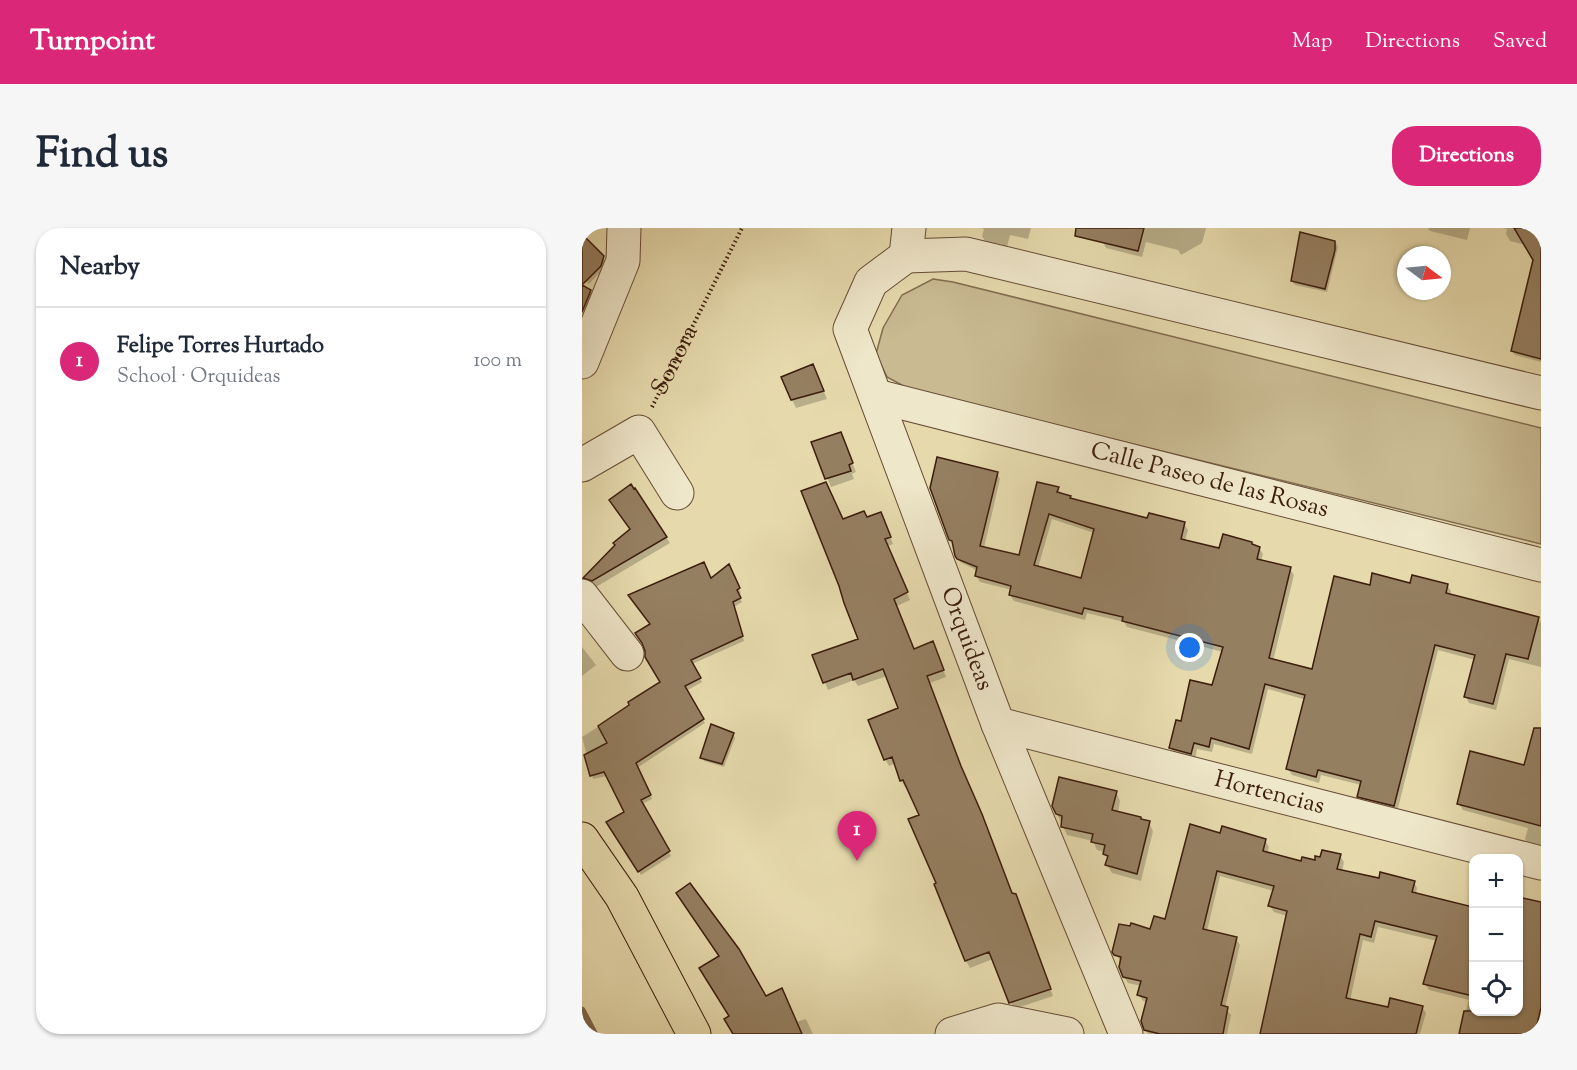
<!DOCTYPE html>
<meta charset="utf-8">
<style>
:root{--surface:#fff;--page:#f6f6f7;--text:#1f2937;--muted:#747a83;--line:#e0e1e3;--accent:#db2777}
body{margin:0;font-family:"Sorts Mill Goudy",serif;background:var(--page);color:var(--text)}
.controls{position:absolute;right:18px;bottom:18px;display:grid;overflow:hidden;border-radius:12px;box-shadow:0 2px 4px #0004}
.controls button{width:54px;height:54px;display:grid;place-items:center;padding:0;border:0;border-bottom:2px solid var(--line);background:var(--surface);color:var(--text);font:30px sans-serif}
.compass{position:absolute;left:815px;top:18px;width:54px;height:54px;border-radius:50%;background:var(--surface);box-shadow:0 2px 4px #0004;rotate:106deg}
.you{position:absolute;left:608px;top:420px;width:21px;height:21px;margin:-15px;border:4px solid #fff;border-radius:50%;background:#1a73e8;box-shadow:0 0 0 9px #1a73e833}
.badge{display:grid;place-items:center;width:39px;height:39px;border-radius:50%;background:var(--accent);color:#fff;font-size:20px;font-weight:700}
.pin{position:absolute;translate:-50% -50px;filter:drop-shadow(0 2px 3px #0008)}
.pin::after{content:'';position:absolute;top:32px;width:21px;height:18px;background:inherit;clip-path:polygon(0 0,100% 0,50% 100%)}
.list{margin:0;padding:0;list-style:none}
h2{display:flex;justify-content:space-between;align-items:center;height:78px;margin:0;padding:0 24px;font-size:26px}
h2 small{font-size:20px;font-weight:400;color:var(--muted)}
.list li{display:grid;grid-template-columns:39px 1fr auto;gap:18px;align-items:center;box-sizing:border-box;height:108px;padding:0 24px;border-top:2px solid var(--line)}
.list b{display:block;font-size:22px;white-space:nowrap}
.list p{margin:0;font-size:20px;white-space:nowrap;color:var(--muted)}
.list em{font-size:20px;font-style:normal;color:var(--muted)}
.icon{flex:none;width:33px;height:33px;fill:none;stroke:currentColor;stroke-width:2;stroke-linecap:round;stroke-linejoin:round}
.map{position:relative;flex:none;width:959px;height:806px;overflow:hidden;border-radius:24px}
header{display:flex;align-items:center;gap:36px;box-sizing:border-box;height:84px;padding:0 30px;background:var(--accent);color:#fff}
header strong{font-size:28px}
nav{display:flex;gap:33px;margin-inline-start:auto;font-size:21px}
.intro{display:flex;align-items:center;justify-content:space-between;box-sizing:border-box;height:144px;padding:0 36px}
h1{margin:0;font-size:42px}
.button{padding:15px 27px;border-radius:24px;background:var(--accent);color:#fff;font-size:21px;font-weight:700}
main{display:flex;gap:36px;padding:0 36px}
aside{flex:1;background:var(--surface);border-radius:24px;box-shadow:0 2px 4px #0004}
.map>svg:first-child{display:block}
.green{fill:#c9ba92;stroke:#836c50;stroke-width:1.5}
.shadow{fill:#0003;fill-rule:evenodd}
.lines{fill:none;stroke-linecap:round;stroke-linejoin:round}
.stream{stroke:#80684d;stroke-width:8}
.building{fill:#957f61;stroke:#3d1d0e;stroke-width:1.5;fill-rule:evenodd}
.minor-casing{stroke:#674c36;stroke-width:35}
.major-casing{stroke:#3d1d0e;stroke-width:35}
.path{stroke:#3d1d0e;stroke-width:4;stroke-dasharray:1.5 3;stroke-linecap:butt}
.minor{stroke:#efe7ca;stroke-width:33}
.major{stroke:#e6daad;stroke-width:33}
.labels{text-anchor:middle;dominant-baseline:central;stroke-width:5;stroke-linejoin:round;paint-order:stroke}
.street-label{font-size:24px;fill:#3d1d0e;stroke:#efe7ca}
</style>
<header>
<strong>Turnpoint</strong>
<nav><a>Map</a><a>Directions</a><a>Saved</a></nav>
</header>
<div class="intro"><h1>Find us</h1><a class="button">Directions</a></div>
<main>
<aside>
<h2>Nearby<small></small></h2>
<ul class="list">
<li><span class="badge">1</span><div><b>Felipe Torres Hurtado</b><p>School · Orquideas</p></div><em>100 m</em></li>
</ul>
</aside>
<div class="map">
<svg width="959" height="806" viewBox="0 0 959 806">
<rect width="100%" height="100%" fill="#e6daad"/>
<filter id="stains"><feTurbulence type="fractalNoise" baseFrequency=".00333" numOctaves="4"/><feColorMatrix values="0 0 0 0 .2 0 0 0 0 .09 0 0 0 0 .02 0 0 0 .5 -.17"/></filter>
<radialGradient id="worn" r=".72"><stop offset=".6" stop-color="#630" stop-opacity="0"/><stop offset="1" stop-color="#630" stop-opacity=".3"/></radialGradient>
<path class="green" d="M351,51l20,3 588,146v116l-632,-155 -22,-12 -11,-23 7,-26 19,-33z"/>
<path class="shadow" d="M399,0h50l-3,11 -18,-4 -4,16 -18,-5 -6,-10 2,-7z
M524,0h100l-4,15 -21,12 -3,-5 -32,-8 -4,15 -36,-9 -3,-6z
M846,0h42l-3,12 -37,-9z
M920,0h39l-15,17 -16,-4 -4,-7 1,-5z
M719,6l35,9 2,4 -11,45 -32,-7 -3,-4z
M0,8l24,26 -4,8 -13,14 -7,-7z
M8,63l2,4 -7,19 -3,-1v-17z
M959,69v65l-26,-7 -3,-4z
M231,138l14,33 -31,9 -4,-8z
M258,205l16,39 -4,2 2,5 -23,8 -18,-44z
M415,245l3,6 -16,69 36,9 38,-68 4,6 8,2 2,3 77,20 35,4 4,6 -3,11 36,9 32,-4 6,2 4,6 -2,7 29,8 4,6 -21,86 40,10 58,-84 76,-2 4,6 -1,4 88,23 3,5v44l-32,-8 -13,51 -27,-7 -3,-6 9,-37 -37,-10 -41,162 -35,-10 -3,-6 2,-11 -40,-10 -2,8 -27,-8 -4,-6 18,-69 -38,-11 -16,65 -38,-10 -2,8 -15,-3 -2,11 -21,-6 -3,-6 11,-26 31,-35 10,-35 -96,-25 -3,-5 -37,-9 -2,7 -71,-19 -4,-6 2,-5 -32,-8 -4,-6 2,-5 -18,-9 -9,-22zM470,291l42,14 -12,46 -44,-11z
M285,291l17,2 9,23 -5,2 22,54 -13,6 17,44h22l10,27 -16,6 34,92 49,120h2l4,7 34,94 -39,13 -21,-50 -23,9 -4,-7 -31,-77 3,-1 -17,-67 -13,-30 -3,1 -4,-7 -5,-17 -7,3 -4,-7 15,-50 -13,-33 -29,10 -4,-6 -26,10 -14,-34 46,-17 -17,-118z
M84,309l4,6 -74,44 -8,-3 -4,-6z
M149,342l10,23 -3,1 4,8 -8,5 10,34 -52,23 10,18 -16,9 19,32 -68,45 15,31 -10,5 29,52 -30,19 -33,-53 18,-10 -19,-36 -14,3 -11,-42 49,-31 31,-23 -11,-58 60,-46z
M0,419l14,18 -14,11z
M151,506l2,4 -11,29 -20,-6 -2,-4z
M942,538h17v82l-13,-3 -3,-6 3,-11 -65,-18 -4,-6z
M534,564l4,9 -2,12 31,10 4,8 -12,50 -29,-8 -5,-8 1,-5 -3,-8 -8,-2 -4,-9 -26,-6 -10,-21z
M639,607l44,5 4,7 -2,7 35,9 38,-7 4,6 -2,10 38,8 34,2 3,6 -1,6 57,14v104h45l23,-93v115h-81l9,-34 -40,-10 -4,-6 12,-43 -59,-14 -4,16 -11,-3 -13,61 39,8 33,-2 4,6 -6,21h-158l25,-118 -13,-4 -4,-6 4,-15 -54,-15 -13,55 29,8 4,6 -15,63 6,7 -4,19h-79l-3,-4 3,-27 -5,-2 -4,-6 2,-9 -13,-3 -4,-6 -3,-15 -7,-11 52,-31z
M183,770l31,24 10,-3 7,15h-78z"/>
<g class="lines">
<path class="stream" d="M0,783l12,23"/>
</g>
<path class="building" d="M494,0h68l-6,23 -63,-15z
M932,0h27v131l-30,-8 22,-91z
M718,4l35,9v9l-10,39 -34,-8z
M0,6l22,22 -3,10 -19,19 9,5 -9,22z
M231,136l11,27 -33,9 -10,-23z
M259,204l12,31 -4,2 2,6 -26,8 -14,-37z
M355,229l61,15 -18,74 39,9 18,-73 22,5 -2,5 14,4 -1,2 77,20 2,-5 36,9 -4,17 38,9 4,-14 29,8v2l8,3 -3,12 34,8 -22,91 43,11 22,-93 36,9 2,-12 38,10 2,-8 36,9 -2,9 93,24 -11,42 -22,-5 -13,50 -29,-7 11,-42 -40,-10 -41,161 -37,-9 4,-16 -43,-11 -2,7 -30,-8 19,-74 -40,-11 -16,65 -38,-11 -2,9 -15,-4 -3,11 -22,-6 7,-28 5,1 9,-41 22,5 11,-38 -101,-26 1,-4 -39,-9 -2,6 -73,-19 2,-9 -36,-10 2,-9 -20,-8 -2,-3 -3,-15 -3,-1 -19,-52zM467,286l45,15 -13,49 -47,-13z
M244,254l17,37 21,-8 3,6 14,-5 10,25 -6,2 23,53 -14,7 20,50 19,-8 11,29 -17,6 34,90 21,48 30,79 4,1 35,95 -42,14 -20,-51 -24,9 -31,-77 2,-1 -28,-64 11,-4 -16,-35 -3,1 -8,-24 -8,3 -16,-40 30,-12 -15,-39 -30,11 -2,-7 -28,10 -11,-28 46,-16 -14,-36 -5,-17 -38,-95z
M49,256l3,5 1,-1 32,49 -75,44 -9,-3 32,-33 -2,-2 17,-14 -21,-29z
M122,334l7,16 18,-14 11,24 -3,2 4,8 -8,4 10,34 -52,24 10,18 -16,8 19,33 -68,44 15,32 -10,5 29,51 -32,21 -32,-50 18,-10 -20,-40 -14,4 -6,-21 23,-12 -9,-17 31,-21 -1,-3 32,-20 -15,-25v-6l-3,-8 -7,-10 15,-9 -22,-29z
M129,496l23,9 -12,31 -22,-6z
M952,500h7v98l-84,-22 13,-53 54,14z
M477,549l58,14 -5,19 29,7v2l9,2 -13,53 -32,-9 3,-9 -5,-2 2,-9 -14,-3 2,-8 -32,-7 1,-11 -6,-2 -4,-8z
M608,596l30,9 2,-7 44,13 -3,12 38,10 1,-4 13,3v-4l5,1 2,-7 19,4 -4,15 42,9 1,-6 35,9 -3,11 61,15v89l-50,-12 14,-48 -62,-15 -4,16 -11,-3 -14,64 42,9 2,-9 33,8 -7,28h-156l27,-123 -19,-5 6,-20 -57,-15 -14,58 34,8 -16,68 7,2 -5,27h-63l-16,-4 -3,-9 6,-23 -10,-3 4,-14 -18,-4 -4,-10 2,-10 -7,-2 -2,-3 7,-28 11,2 1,-3 19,6 4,-13 11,3z
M108,655l49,66 27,47 16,-8 20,46h-69l-9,-15 5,-3 -30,-48 20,-12 -43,-63z
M936,669l23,5v105l-6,27h-76l5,-23h54z"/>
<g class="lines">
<g class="minor-casing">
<g id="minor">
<path id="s2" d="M324,28l-35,26 -21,47 148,395 128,310"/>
<path d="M324,28l60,-2 575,139"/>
<path d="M324,28l3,-28"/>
<path d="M0,134l41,-101 1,-33"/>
<path id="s3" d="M294,168l665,169"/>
<path d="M0,237l57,-33 38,61"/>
<path d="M0,368l45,58"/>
<path id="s4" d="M416,496l543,139"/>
<path d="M370,806l46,-14 69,14"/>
</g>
</g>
<g class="major-casing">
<path id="major" d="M0,611l40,58 72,137"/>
</g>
<path class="path" id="s1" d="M70,179l90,-179"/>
<use href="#minor" class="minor"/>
<use href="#major" class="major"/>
</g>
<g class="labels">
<g class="street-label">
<text stroke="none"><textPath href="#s1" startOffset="52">Sonora</textPath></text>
<text stroke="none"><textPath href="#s3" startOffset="344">Calle Paseo de las Rosas</textPath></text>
<text stroke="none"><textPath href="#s2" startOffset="426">Orquideas</textPath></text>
<text stroke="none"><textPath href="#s4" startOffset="280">Hortencias</textPath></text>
</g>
</g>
<rect width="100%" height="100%" filter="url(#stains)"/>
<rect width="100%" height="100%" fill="url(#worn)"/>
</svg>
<div class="controls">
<button>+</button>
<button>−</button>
<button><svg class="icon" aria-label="locate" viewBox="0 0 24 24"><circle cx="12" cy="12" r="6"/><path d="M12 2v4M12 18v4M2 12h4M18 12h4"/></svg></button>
</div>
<svg class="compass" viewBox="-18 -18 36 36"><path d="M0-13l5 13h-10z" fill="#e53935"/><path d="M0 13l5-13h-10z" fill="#747a83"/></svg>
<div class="you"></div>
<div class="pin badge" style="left:275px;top:633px">1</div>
</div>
</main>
